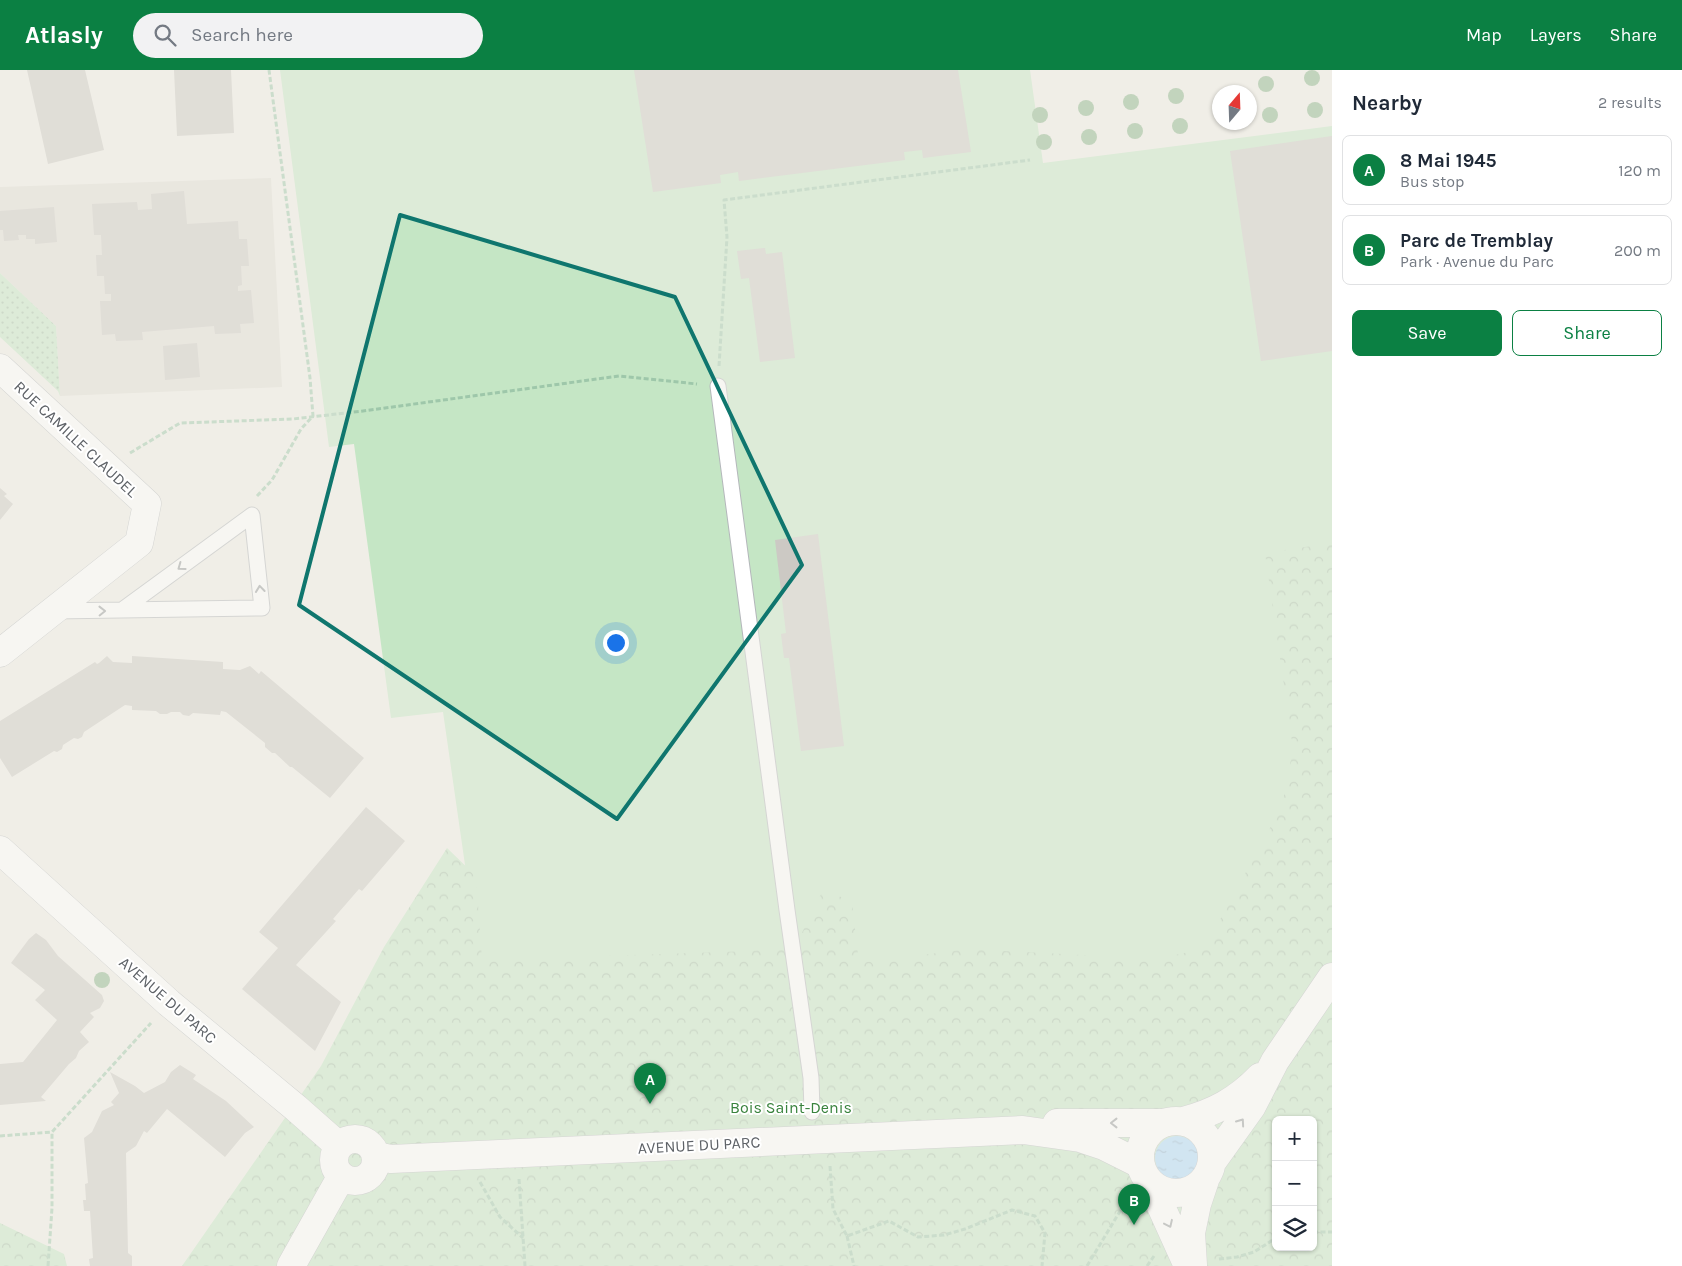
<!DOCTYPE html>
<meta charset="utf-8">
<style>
:root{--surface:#fff;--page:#f2f2f3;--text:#1f2937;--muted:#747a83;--line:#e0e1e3;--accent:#0b8043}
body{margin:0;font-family:Karla,sans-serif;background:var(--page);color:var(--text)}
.controls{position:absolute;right:15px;bottom:15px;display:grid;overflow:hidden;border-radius:8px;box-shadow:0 1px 4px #0004}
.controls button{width:45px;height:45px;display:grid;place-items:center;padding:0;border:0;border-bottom:1px solid var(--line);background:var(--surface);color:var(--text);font:25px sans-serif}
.compass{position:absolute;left:1212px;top:15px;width:45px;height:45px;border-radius:50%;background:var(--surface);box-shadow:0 1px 4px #0004;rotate:19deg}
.you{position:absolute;left:615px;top:572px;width:18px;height:18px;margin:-12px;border:4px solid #fff;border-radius:50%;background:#1a73e8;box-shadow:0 0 0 8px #1a73e833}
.badge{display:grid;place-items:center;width:32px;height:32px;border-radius:50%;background:var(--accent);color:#fff;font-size:16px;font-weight:700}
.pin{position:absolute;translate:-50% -41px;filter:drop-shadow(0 1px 2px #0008)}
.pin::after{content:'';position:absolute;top:26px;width:18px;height:15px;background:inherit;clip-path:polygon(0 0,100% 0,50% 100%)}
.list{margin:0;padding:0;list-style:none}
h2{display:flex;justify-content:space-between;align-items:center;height:65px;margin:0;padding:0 20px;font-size:21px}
h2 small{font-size:16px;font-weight:400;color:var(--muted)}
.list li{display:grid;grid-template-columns:32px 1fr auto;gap:15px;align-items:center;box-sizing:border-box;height:70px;margin:0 10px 10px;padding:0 10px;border:1px solid var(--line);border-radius:8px}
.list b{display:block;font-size:19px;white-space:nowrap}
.list p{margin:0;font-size:16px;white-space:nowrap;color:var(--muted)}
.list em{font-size:16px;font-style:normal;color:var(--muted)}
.actions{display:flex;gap:10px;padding:15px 20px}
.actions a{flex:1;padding:11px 0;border:1px solid var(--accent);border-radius:8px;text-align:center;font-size:18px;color:var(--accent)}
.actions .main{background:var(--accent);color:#fff}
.icon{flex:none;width:28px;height:28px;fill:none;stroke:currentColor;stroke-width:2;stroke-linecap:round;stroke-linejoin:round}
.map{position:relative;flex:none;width:1332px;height:1196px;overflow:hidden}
header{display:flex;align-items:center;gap:30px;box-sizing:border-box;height:70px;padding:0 25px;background:var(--accent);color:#fff}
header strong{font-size:24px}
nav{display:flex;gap:28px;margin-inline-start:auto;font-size:18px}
.search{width:350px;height:45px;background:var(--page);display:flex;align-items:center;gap:12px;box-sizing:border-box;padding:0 18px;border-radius:28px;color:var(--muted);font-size:19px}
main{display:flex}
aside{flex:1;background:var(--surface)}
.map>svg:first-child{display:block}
.education{fill:#e0ddd5}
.grass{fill:#c5e6c5}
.forest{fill:url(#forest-crowns);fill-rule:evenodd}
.garden{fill:url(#garden-dots)}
.water{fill:url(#water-ripples)}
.building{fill:#ccc9c4}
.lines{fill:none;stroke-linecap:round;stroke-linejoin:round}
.lane-casing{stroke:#b4b7bb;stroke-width:17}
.street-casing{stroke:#b4b7bb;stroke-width:29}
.secondary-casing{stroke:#b5b9be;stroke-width:29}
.path{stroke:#9ec7aa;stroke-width:3;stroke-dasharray:5 2.5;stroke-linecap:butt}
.lane{stroke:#fff;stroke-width:15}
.street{stroke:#fff;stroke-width:28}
.secondary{stroke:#fff;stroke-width:28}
.tree{fill:#8bb38a}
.oneway{stroke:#96999c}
.marked{fill:none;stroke:#0f766e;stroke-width:4;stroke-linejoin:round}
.labels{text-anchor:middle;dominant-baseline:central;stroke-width:4;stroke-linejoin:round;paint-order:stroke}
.street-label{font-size:16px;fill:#5e6267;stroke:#fff}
.park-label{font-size:16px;fill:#39833d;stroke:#fff}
</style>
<header>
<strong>Atlasly</strong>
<div class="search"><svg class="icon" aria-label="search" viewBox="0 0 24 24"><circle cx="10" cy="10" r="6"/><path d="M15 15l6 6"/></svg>Search here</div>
<nav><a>Map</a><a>Layers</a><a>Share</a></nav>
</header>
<main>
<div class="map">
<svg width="1332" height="1196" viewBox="0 0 1332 1196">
<defs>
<pattern id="forest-crowns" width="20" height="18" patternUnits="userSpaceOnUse" patternTransform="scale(1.25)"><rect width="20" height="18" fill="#c5e6c5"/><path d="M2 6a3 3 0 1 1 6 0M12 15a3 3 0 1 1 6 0" fill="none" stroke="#a3bea4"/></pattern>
<pattern id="garden-dots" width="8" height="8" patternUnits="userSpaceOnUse" patternTransform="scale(1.25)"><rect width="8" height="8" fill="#c5e6c5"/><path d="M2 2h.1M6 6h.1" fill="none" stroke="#a3bea4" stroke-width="1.8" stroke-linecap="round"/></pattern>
<pattern id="water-ripples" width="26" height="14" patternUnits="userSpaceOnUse" patternTransform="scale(1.25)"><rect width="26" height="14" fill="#abd9fc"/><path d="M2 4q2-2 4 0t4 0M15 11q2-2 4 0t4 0" fill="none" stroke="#8eb3d0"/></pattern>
</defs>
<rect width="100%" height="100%" fill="#f0eee7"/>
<path class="education" d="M271,108l11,209 -222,9 -4,-70 -56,-53v-86z"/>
<path class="grass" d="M280,0h750l13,93 289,-37v778l-91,136 -760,-64 -38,-264 -52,6 -37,-274 -25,3z"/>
<path class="forest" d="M1332,473v723h-1150l139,-200 63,-119 63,-99 29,28 6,84 269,-9 44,-4 29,-59 28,15 7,60 110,-14 186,10 49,-10 78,-143 11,-57 -28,-196zM1276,1050h37v127h-37z
M0,1153l64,31 3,12h-67z"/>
<path class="garden" d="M0,203l56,53 4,70 -2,-5 -58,-54z"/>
<path class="water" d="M1155 1088a22 22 0 1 1 44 0a22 22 0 1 1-44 0Z"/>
<path class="building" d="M27,0h58l19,80 -56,14z
M174,0h57l3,63 -57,3z
M634,0h324l13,82 -48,6 -1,-8 -18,2 1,8 -166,21 -1,-9 -18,3 1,8 -68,9z
M1332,66v215l-71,10 -31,-210z
M184,121l3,33 51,-3 1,18h8l2,27h-8l1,19 -4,1v5l13,-1 3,33 -14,1 1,9 -26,1 -1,-8 -72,6 1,8 -27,1 -1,-7 -13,1 -2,-34h11v-7h-6l-1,-18h-7l-1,-21h6l-1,-20h-7l-2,-31 45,-2 1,8 14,-1 -1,-15z
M54,137l3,35 -22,2v-5h-9v-4h-8l1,5 -15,1 -1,-11h-3v-19z
M765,178l1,6 16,-2 13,106 -35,4 -11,-84 -8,1 -4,-28z
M197,273l3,34 -35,3 -2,-34z
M0,418l7,6 -3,2 9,8 -13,16z
M818,464l26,212 -43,5 -12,-93h-5l-3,-24 5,-1 -11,-93z
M107,586l6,6 19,1v-7l91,6v7l17,1 10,-4 9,8 2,-3 103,87 -34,40 -38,-31h-2l-15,-14h-3l-7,-6v-4l-39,-31 -5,-1 -1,4 -27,-2 -4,3 -6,-1 -3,-3h-9l-4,2h-7l-4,-3 -24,-1v-4l-7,-1 -41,27 -2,5 -4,2 -4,-1 -11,7 -1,4 -5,3 -3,-1 -42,26 -12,-19v-37l95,-59 2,2 2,-1z
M366,737l39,34 -43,50 -3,-2 -26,30 3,2 -40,44 45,37 -26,49 -73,-62 36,-41 -19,-16z
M36,863l10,7 12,16 44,39 2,6 -4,7 -10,5 4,4 -14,15 9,10 -10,9 -3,7 -7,6 -28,33 5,4 -46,4v-41l23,-2 34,-42 -22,-20 10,-10 -34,-27 18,-24z
M180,995l16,10 -3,4 33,22 28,26 -9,6 -20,24 -58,-48 -20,24 -3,-2 -8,15 -10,7 2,100 4,3v10h-42l-1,-7 4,-1 -3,-47h-6l-1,-11h3l-1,-16 3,-1 -4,-45 8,-6 10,-21 12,-6 -3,-3 8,-9 -9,-21 25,14 9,7 21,-11 6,-10z"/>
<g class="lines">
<g class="lane-casing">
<path id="lane" d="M718,316l69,524 24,168 1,34
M54,541l208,-3 -10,-93 -130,95"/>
</g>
<g class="street-casing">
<path id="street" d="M0,298l147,136 -8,39 -139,110
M0,780l169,153 127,105 43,38
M1057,1053h106
M334 1090a21 21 0 1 1 42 0a21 21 0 1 1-42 0Z
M376,1086l15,3 632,-29 57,8 24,8 36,18
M291,1196l50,-89"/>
</g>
<g class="secondary-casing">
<path id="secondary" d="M1140 1087a36 36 0 1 1 72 0a36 36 0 1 1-72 0Z
M1183,1051c31,-8 55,-21 77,-44
M1212,1092l40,-56 23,-45 57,-84
M1150,1112l38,84
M1193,1195l-2,-32 6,-29 9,-27"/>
</g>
<path class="path" d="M719,296l8,-129 -3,-37 306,-40
M130,383l50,-30 113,-4 70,-8 256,-35 78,8
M257,426l15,-16 29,-51 12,-13 -3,-38 -41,-308
M0,1066l52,-4 99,-109
M830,1096l3,43 14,27 42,-15 29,16 26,-2 21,-6 47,-19 23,6 10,17 -3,33
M519,1109l6,87
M480,1112l20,35 23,21
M1313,1162h19
M847,1166l7,30
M1219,1189l18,-2 17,-5 22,-14
M48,1196l4,-58v-76
M1087,1196l41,-68
M1147,1196l7,-10"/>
<use href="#lane" class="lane"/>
<use href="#street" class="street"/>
<use href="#secondary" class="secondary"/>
</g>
<g class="tree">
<circle cx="1312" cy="8" r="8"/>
<circle cx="1266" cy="14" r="8"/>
<circle cx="1176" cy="26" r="8"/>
<circle cx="1131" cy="32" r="8"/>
<circle cx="1086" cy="38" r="8"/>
<circle cx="1315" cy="40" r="8"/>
<circle cx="1040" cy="45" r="8"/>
<circle cx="1270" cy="45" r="8"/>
<circle cx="1180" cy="56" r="8"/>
<circle cx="1135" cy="61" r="8"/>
<circle cx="1089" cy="67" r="8"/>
<circle cx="1044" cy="72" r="8"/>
<circle cx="102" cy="910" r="8"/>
</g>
<defs><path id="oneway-chevron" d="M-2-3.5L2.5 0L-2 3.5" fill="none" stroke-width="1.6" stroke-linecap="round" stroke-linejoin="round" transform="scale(1.25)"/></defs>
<g class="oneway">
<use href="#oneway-chevron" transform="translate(181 497) rotate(144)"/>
<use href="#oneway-chevron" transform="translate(260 519) rotate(-96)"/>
<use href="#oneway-chevron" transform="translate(102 541) rotate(-1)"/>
<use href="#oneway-chevron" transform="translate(1241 1052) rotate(-55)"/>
<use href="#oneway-chevron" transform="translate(1114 1053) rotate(180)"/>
<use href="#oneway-chevron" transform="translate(1169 1154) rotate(65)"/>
</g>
<path d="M0 0H1332V1196H0ZM400,145l275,82 127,268 -185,254 -318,-214z" fill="#f0eee7" fill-opacity=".55" fill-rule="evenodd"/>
<path class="marked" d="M400,145l275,82 127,268 -185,254 -318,-214z"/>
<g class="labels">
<g class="street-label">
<text transform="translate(76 369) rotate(43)">RUE CAMILLE CLAUDEL</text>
<text transform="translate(168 930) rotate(41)">AVENUE DU PARC</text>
<text transform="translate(699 1075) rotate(-3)">AVENUE DU PARC</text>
</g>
<g class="park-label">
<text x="791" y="1037">Bois Saint-Denis</text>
</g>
</g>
</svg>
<div class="controls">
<button>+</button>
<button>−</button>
<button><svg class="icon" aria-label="layers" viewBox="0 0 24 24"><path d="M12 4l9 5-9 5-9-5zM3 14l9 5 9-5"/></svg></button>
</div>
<svg class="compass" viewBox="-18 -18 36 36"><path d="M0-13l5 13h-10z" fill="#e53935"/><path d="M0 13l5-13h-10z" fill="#747a83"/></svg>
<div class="you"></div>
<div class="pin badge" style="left:650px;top:1034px">A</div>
<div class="pin badge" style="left:1134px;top:1155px">B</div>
</div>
<aside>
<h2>Nearby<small>2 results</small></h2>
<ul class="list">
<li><span class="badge">A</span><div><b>8 Mai 1945</b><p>Bus stop</p></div><em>120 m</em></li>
<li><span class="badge">B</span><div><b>Parc de Tremblay</b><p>Park · Avenue du Parc</p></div><em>200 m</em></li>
</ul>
<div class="actions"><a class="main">Save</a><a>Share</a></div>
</aside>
</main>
